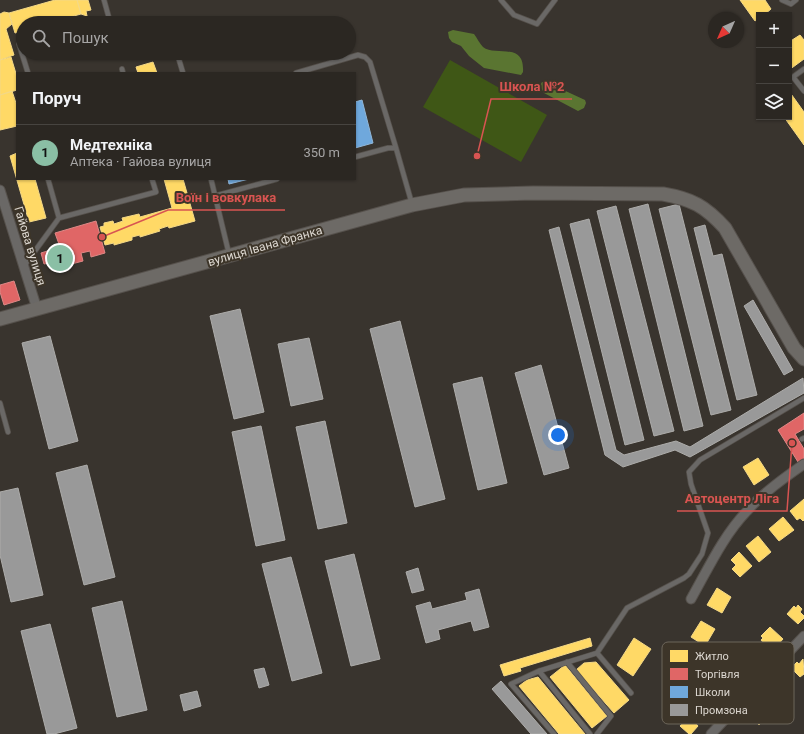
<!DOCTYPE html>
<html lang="uk">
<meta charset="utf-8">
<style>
:root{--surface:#2b2722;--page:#332f2a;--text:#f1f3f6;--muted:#a6a5a5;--line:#474440;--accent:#8abfa5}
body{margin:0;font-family:Roboto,sans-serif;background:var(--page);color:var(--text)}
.controls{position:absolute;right:12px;top:12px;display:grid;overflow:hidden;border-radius:0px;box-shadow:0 1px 3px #0004}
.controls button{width:36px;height:36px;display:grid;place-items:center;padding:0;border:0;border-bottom:1px solid var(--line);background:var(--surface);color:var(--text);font:20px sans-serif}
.compass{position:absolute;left:708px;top:12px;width:36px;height:36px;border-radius:50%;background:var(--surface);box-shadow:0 1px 3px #0004;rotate:225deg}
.you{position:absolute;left:558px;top:435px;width:14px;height:14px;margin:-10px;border:3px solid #fff;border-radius:50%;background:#1a73e8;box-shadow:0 0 0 6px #1a73e833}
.badge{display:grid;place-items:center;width:26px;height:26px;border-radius:50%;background:var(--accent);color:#111;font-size:13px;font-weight:700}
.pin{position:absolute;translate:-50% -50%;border:2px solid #fff;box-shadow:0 1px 4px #0006}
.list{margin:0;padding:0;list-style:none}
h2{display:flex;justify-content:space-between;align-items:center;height:52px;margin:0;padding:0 16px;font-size:17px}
h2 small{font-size:13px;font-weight:400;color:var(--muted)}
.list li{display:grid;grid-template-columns:26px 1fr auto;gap:12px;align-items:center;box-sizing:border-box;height:56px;padding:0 16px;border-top:1px solid var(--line)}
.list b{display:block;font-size:15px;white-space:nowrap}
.list p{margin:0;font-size:13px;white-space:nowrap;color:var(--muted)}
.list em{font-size:13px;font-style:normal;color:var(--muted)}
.icon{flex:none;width:22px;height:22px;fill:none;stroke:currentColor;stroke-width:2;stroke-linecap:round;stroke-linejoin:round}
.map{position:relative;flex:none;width:804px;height:734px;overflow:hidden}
.search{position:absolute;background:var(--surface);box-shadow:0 1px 3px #0004;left:16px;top:16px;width:340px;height:44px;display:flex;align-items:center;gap:10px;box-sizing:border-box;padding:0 14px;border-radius:22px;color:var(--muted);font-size:15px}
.panel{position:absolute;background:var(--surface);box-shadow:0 1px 3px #0004;left:16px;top:72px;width:340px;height:108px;border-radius:0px}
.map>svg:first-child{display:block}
.green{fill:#3f5716}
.forest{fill:#5a7531}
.homes{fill:#ffd966;stroke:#f4d886}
.shops{fill:#e06666;stroke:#df8886}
.schools{fill:#6fa8dc;stroke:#90b6d8}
.industry{fill:#999;stroke:#adacaa}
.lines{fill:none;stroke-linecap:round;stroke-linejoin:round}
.service-casing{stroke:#56514c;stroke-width:6}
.minor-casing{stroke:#56514c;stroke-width:11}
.secondary-casing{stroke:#56514c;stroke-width:15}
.service{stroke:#6a6866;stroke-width:4.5}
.minor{stroke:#6a6866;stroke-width:9}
.secondary{stroke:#6d6a66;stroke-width:13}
.labels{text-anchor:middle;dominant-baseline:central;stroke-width:4;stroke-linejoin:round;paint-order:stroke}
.street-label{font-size:12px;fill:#dcd7d0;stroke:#3d3529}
.key{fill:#3d3529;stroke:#6d665b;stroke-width:1}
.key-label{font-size:11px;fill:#dcd7d0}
.leader{fill:none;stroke:#d85452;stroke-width:1.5}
.callout-dot{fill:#d85452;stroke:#3d3529;stroke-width:1.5}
.callout-label{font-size:13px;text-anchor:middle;font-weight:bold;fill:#d85452;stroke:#3d3529;stroke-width:4;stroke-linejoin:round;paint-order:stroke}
</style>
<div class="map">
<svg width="804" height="734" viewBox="0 0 804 734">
<rect width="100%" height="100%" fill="#39342e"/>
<path class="green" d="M450,60l97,55 -26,47 -98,-55z"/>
<path class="forest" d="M453,30l21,4c3,4 6,10 9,13 12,10 42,-6 40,25l-2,3 -37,-7 -15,-12 -8,-10 -9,-4 -3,-4 -1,-6z
M542,82h4l39,18 1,3 -2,5 -6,3 -34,-18 -4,-7z"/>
<path class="homes" d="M55,0h22l4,14 -32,9h-26v8l-8,2 -6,-20z
M77,0h11l3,10 -5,1 1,5 -6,-2z
M740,0h25l6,9 -7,6h-5v3l-4,3z
M4,12l5,1 3,11 -6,5 8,26 -14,5v-46z
M800,35l4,5v19l-15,11v-28z
M11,57l6,20v13l-17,5v-35z
M153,62l4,11h-19l-2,-6z
M12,91l5,15v20l-17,4v-35z
M789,91l15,21v33l-20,-28h5z
M17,153v26h18l11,39 -17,4 -19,-66z
M164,179h19l12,42 -26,7 -1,-2 -9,3 1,2 -20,6v-2l-8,2v3l-18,5v-2l-9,2 -5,-18 4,-1v-3l9,-2 1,3 9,-3 -1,-3 17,-4 1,3 32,-9z
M758,458l11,17 -15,10 -11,-18z
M804,499v21l-1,1 -3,-3 -3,2 -7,-9z
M783,517l11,13 -15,11 -10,-12z
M758,536l13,16 -12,10 -13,-16z
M739,552l13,14 -12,11 -8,-8 4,-4 -5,-5z
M717,588l14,9 -9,16 -15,-8z
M798,605l4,4 -2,3 4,4v2l-6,6 -11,-10 7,-8 2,2z
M701,621l14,8 -10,17 -14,-9z
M770,627l13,12 -8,9 -6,-5 -3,3 -5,-6 2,-2 -2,-2z
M590,638l2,8 -72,22 1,3 -17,5 -4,-11z
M634,638l17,11 -18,27 -16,-11z
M803,659l1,15 -4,3 -9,-9 6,-6 2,2z
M596,662l33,38 -15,13 -38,-43 8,-7z
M565,665l42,51 -15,12 -42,-51z
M538,677l47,57h-26l-40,-48 8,-6z
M761,702l12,12 -9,9 -2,-1 -3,3 -8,-8 3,-3 -2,-3z
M689,716l9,10 -7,8h-2l-9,-8z"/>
<path class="shops" d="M96,221l9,32 -14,4 -1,-6 -9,2 2,8 -27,7 -2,-6 -10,2 -3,-11 19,-6 -5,-14z
M14,281l6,19 -16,5 -4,-13v-7z
M804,413v16l-9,5 9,15v10l-6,3 -20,-32z"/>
<path class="schools" d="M362,100l11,43 -18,5v-46z
M228,179h21l-20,5z"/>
<path class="industry" d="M648,204l55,222 -19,5 -55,-222z
M679,204l52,206 -20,5 -52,-206z
M616,206l58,225 -20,5 -57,-225z
M589,219l55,221 -19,5 -55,-221z
M705,225l8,31 9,-2 35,141 -20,5 -43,-172z
M559,227l57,223 8,5 52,-14 14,6 113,-69 1,15 -114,64 -15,-7 -52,17 -18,-12 -56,-225z
M753,300l40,70 -9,5 -40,-69z
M240,309l24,103 -30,7 -24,-103z
M400,321l45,178 -30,8 -45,-178z
M50,336l28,105 -29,8 -27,-106z
M309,338l14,61 -32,7 -13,-62z
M541,365l28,103 -25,7 -29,-102z
M482,377l25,106 -29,7 -25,-106z
M325,421l22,102 -29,6 -22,-102z
M261,426l24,114 -29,6 -24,-114z
M87,465l28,112 -31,8 -28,-112z
M18,488l25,107 -32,7 -11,-47v-63z
M354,554l26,105 -29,7 -26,-105z
M291,557l31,116 -30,8 -30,-117z
M418,568l6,22 -12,3 -6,-21z
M479,589l10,38 -15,4 -3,-10 -33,9 2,9 -14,4 -10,-37 14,-4 2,7 35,-9 -2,-7z
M122,601l25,109 -30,7 -25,-109z
M50,624l27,104 -23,6h-7l-26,-103z
M264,668l5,17 -10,3 -5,-18z
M501,681l46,53h-16l-39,-45z
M197,691l4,15 -17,5 -4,-16z"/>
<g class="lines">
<g class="service-casing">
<path id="service" d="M501,0l13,15 23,9 18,-24
M782,0l9,4 5,-4
M93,23l16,-5 -5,-18
M23,43l-4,1 9,29
M177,53l6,20
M122,69l1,4
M804,69l-11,8 11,14
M296,73l62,-18 7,2 5,5 26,86
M355,157l33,-9h8l16,56
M48,179l11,39
M211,179l18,75
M215,196l62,-17
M24,266l35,-48 97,-26 -4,-13
M0,403l8,29
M802,439l2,-1
M597,653l34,40
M567,662l44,54 -14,18
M539,671l51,63
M554,734l-43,-50 28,-13 58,-18 30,-45 57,-30 5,-4 13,-20 6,-21 -17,-49 -2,-12 11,-12 104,-62"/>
</g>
<g class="minor-casing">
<path id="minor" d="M0,190l37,119
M691,599c17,-30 32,-63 56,-88 16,-18 37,-33 57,-47
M711,734l93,-98"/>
</g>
<g class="secondary-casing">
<path id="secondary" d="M0,319l412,-114 52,-10 69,-2 130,1c29,5 42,12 62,34l69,120 10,11"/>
</g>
<use href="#service" class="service"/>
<use href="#minor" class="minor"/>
<use href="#secondary" class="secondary"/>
</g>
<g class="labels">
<g class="street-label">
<text transform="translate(30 246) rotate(73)">Гайова вулиця</text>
<text transform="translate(265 246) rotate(-16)">вулиця Івана Франка</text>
</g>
</g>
<rect x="662" y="642" width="132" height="82" rx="6" class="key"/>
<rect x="670" y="650" width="18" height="12" fill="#ffd966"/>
<rect x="670" y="668" width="18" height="12" fill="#e06666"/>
<rect x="670" y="686" width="18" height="12" fill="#6fa8dc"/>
<rect x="670" y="704" width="18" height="12" fill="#999"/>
<g class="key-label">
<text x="695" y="660">Житло</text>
<text x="695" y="678">Торгівля</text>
<text x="695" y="696">Школи</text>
<text x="695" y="714">Промзона</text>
</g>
<path class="leader" d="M477 156L491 99H572M102 237L168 210H285M792 443L787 511H677"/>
<g class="callout-dot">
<circle cx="477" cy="156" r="4"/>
<circle cx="102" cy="237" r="4"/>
<circle cx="792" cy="443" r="4"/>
</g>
<g class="callout-label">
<text x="532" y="91">Школа №2</text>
<text x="226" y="202">Воїн і вовкулака</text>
<text x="732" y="503">Автоцентр Ліга</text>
</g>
</svg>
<div class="controls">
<button>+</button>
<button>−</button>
<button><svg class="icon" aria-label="layers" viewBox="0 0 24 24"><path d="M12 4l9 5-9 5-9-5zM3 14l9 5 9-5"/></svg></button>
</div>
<svg class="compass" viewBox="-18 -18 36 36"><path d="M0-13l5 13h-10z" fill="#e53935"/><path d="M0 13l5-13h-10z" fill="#a6a5a5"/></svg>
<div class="you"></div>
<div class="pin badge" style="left:60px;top:258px">1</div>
<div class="search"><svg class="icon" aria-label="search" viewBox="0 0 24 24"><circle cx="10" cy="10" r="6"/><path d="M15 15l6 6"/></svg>Пошук</div>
<section class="panel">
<h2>Поруч<small></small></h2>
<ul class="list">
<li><span class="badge">1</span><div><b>Медтехніка</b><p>Аптека · Гайова вулиця</p></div><em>350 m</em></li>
</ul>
</section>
</div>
